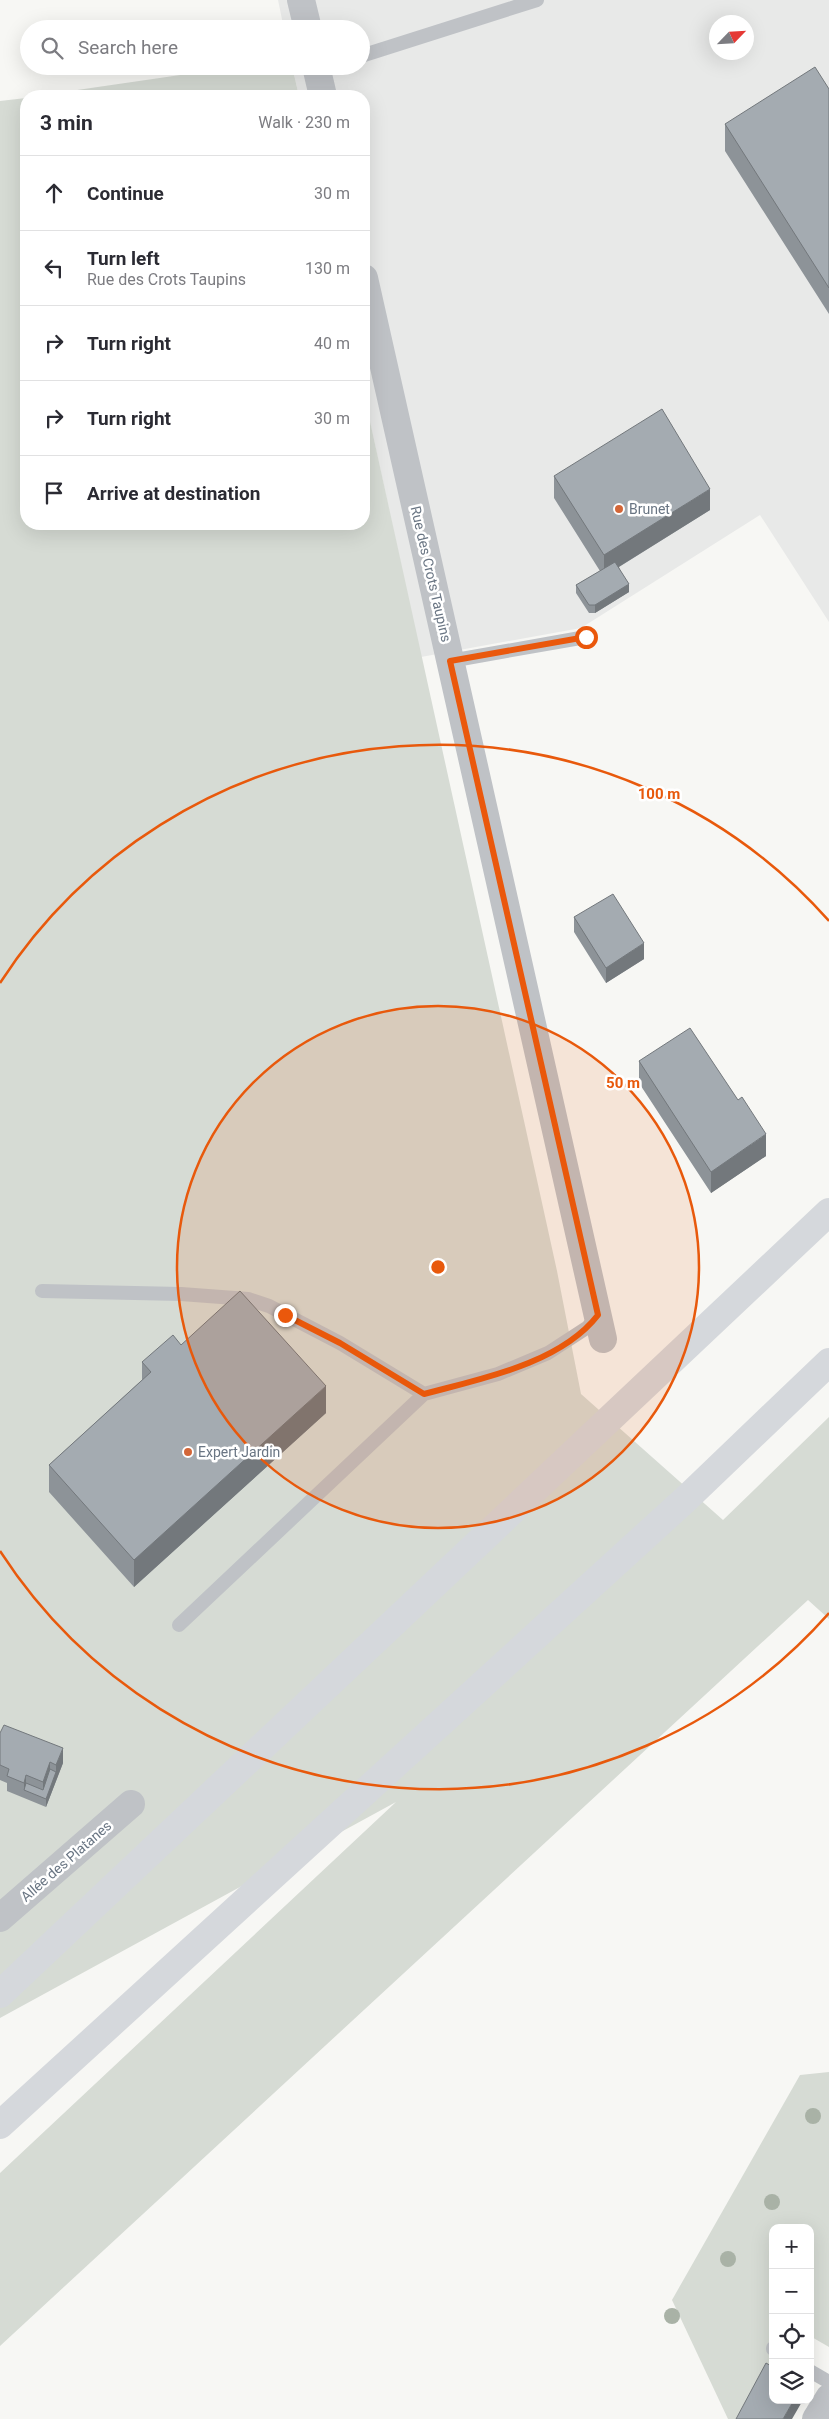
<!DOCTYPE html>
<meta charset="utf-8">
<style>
:root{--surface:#fff;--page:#f7f7f7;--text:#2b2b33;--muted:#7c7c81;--line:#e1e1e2}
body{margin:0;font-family:Roboto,sans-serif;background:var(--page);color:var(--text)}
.controls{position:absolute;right:15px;bottom:15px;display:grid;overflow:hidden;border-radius:10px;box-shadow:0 5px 20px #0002}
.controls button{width:45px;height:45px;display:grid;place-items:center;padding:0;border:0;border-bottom:1px solid var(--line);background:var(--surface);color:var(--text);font:25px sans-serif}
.compass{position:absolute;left:709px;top:15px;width:45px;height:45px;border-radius:50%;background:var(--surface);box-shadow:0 5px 20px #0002;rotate:65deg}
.stop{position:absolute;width:15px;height:15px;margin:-11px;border:4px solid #ea580c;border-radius:50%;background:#fff}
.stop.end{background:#ea580c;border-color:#fff;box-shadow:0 1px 5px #0008}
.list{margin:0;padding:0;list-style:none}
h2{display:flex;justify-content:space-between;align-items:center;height:65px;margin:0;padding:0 20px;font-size:21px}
h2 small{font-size:16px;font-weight:400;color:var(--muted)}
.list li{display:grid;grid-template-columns:32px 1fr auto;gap:15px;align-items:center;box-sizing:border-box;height:75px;padding:0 20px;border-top:1px solid var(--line)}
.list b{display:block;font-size:19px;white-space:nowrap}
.list p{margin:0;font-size:16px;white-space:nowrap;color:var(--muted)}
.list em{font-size:16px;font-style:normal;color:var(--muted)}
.icon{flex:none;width:28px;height:28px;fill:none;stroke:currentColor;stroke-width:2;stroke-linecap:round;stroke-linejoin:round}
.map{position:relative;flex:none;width:829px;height:2419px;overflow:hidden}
.search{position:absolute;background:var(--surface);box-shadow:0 5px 20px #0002;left:20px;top:20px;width:350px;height:55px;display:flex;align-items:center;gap:12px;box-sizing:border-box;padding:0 18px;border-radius:28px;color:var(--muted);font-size:19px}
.panel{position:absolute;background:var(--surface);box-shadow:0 5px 20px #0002;left:20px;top:90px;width:350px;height:440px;border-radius:20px}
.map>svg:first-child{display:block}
.built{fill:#e8e9e8;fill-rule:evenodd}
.green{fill:#d6dbd4}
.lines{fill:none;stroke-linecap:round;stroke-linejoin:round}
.service{stroke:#bfc2c6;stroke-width:14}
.minor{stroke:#bfc2c6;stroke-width:28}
.primary{stroke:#d5d8dc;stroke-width:28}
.tree{fill:#a9b2a6}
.wall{fill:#8d9398}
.shaded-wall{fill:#73787c}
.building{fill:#a4abb1;stroke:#73787c}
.route{stroke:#ea580c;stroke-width:6}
.ring{fill:none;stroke:#e8590c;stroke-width:2.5}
.poi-dot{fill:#d36638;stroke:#fff;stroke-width:2}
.labels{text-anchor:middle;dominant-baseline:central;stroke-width:5;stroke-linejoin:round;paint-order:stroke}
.poi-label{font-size:14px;fill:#697583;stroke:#fff;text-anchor:start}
.street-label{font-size:14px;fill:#697583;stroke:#fff}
.centre{fill:#e8590c;stroke:#fff;stroke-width:2.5}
.ring-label{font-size:15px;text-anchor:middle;font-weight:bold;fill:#e8590c;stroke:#fff;stroke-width:5;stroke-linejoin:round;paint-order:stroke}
</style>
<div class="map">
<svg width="829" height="2419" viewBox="0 0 829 2419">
<rect width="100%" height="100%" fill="#f7f7f4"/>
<path class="built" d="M278,0h551v622l-69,-107 -179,113 -160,29 -57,-263v-298h-65l-7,-30h69v-37h-77zM716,22h30v30h-30z"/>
<path class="green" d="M242,66h50l7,30h-263z
M26,98v426h338v-130l193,877 24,123 142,126 106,-103v202l-21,-19 -808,746v-173l396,-371 -396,216v-1917z
M829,2072v275l-19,-11v-108h-37v134l-35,57h-10l-56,-119 128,-225z"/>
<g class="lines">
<path class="service" d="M361,56l176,-56
M450,661l136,-24
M42,1291l139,3 67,5 21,7 71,37 84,51
M179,1625l245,-231 74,-20 50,-21 40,-26 10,-12
M773,2348v1
M810,2371l19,11"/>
<path class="minor" d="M301,0l7,29
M316,66l7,30
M364,278l239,1061
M0,1918l131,-114
M816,2419l13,-21"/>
<path class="primary" d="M0,1994l829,-782
M0,2125l688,-628 141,-135"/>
</g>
<g class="tree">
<circle cx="813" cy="2116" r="8"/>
<circle cx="772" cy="2202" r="8"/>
<circle cx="728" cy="2259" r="8"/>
<circle cx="672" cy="2316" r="8"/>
</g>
<path class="wall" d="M829,89v225l-104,-163v-27z
M554,476l156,34 -91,57 10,25 -34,21h-6l-13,-20v-8l24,-14 -46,-73z
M574,917l70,42 -38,24 -32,-51z
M639,1061l127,95 -55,37 -72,-110z
M142,1362l184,51 -192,174 -85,-95v-27l93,-85z
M0,1733l63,30 -17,44 -39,-16v-8l-7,-3z"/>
<path class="shaded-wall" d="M710,489v21l-106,66v-21z
M629,584v8l-34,21v-8z
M644,943v16l-38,24v-15z
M766,1134v22l-55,37v-21z
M326,1386v27l-192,174v-27z
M63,1748v15l-17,44v-8l10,-27v-7z
M50,1762v15l-7,21v-16z
M26,1775v16l-2,-1v-7z
M794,2400h9l-11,19h-9z"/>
<path class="building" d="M815,67l14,22v199l-104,-164z
M662,409l48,80 -106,66 -50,-79z
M615,562l14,22 -34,21h-6l-13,-20z
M613,894l31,49 -38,25 -32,-51z
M690,1028l48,72 4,-3 24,37 -55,38 -72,-111z
M240,1291l86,95 -192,174 -85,-95 102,-93 -9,-10 31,-27 8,10z
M4,1725l59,23 -7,17 -6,-3 -7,20 -17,-7 -2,8 -17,-7 2,-7 -9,-4v-32z
M50,1769l6,3 -10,27 -22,-9 2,-7 17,7z
M766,2363l7,4v33h21l-11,19h-47z"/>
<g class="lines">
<path class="route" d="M285,1315l55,28 84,51c56,-15 136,-30 174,-79l-148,-654 136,-24"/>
</g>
<circle cx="438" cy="1267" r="261" fill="#e8590c" fill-opacity=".12"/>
<g class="ring">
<circle cx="438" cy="1267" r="261"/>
<path d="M829 1613A522 522 0 0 1 0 1551M0 983A522 522 0 0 1 829 921"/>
</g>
<g class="poi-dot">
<circle cx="619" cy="509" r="5"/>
<circle cx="188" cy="1452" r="5"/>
</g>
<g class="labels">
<g class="poi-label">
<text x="629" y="509">Brunet</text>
<text x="198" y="1452">Expert Jardin</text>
</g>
<g class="street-label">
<text transform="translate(431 574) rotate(77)">Rue des Crots Taupins</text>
<text transform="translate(66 1861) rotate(-41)">Allée des Platanes</text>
</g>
</g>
<circle cx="438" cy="1267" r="8" class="centre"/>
<g class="ring-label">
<text x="659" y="799">100 m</text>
<text x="623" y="1088">50 m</text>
</g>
</svg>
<div class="controls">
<button>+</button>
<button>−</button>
<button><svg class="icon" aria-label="locate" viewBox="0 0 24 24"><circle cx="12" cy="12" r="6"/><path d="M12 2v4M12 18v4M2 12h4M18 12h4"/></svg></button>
<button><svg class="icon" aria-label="layers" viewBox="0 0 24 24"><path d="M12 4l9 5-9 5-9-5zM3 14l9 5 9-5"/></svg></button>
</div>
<svg class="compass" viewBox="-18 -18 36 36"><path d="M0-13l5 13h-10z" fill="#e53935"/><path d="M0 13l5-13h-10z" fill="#7c7c81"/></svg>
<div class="stop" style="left:586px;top:637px"></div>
<div class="stop end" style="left:285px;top:1315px"></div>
<div class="search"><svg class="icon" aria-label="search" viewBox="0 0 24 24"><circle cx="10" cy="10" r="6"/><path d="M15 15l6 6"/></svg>Search here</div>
<section class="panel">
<h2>3 min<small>Walk · 230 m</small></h2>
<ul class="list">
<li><svg class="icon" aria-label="ahead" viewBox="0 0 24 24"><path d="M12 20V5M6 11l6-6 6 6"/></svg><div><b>Continue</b></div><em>30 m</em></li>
<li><svg class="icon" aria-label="left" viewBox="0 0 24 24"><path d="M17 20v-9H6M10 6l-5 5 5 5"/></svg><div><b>Turn left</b><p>Rue des Crots Taupins</p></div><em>130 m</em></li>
<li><svg class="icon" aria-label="right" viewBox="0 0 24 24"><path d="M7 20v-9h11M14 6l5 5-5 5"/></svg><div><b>Turn right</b></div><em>40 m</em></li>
<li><svg class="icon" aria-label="right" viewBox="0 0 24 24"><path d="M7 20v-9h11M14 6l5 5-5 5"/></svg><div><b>Turn right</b></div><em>30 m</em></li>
<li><svg class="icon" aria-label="arrive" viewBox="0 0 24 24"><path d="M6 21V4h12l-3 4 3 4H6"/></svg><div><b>Arrive at destination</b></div></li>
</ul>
</section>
</div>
